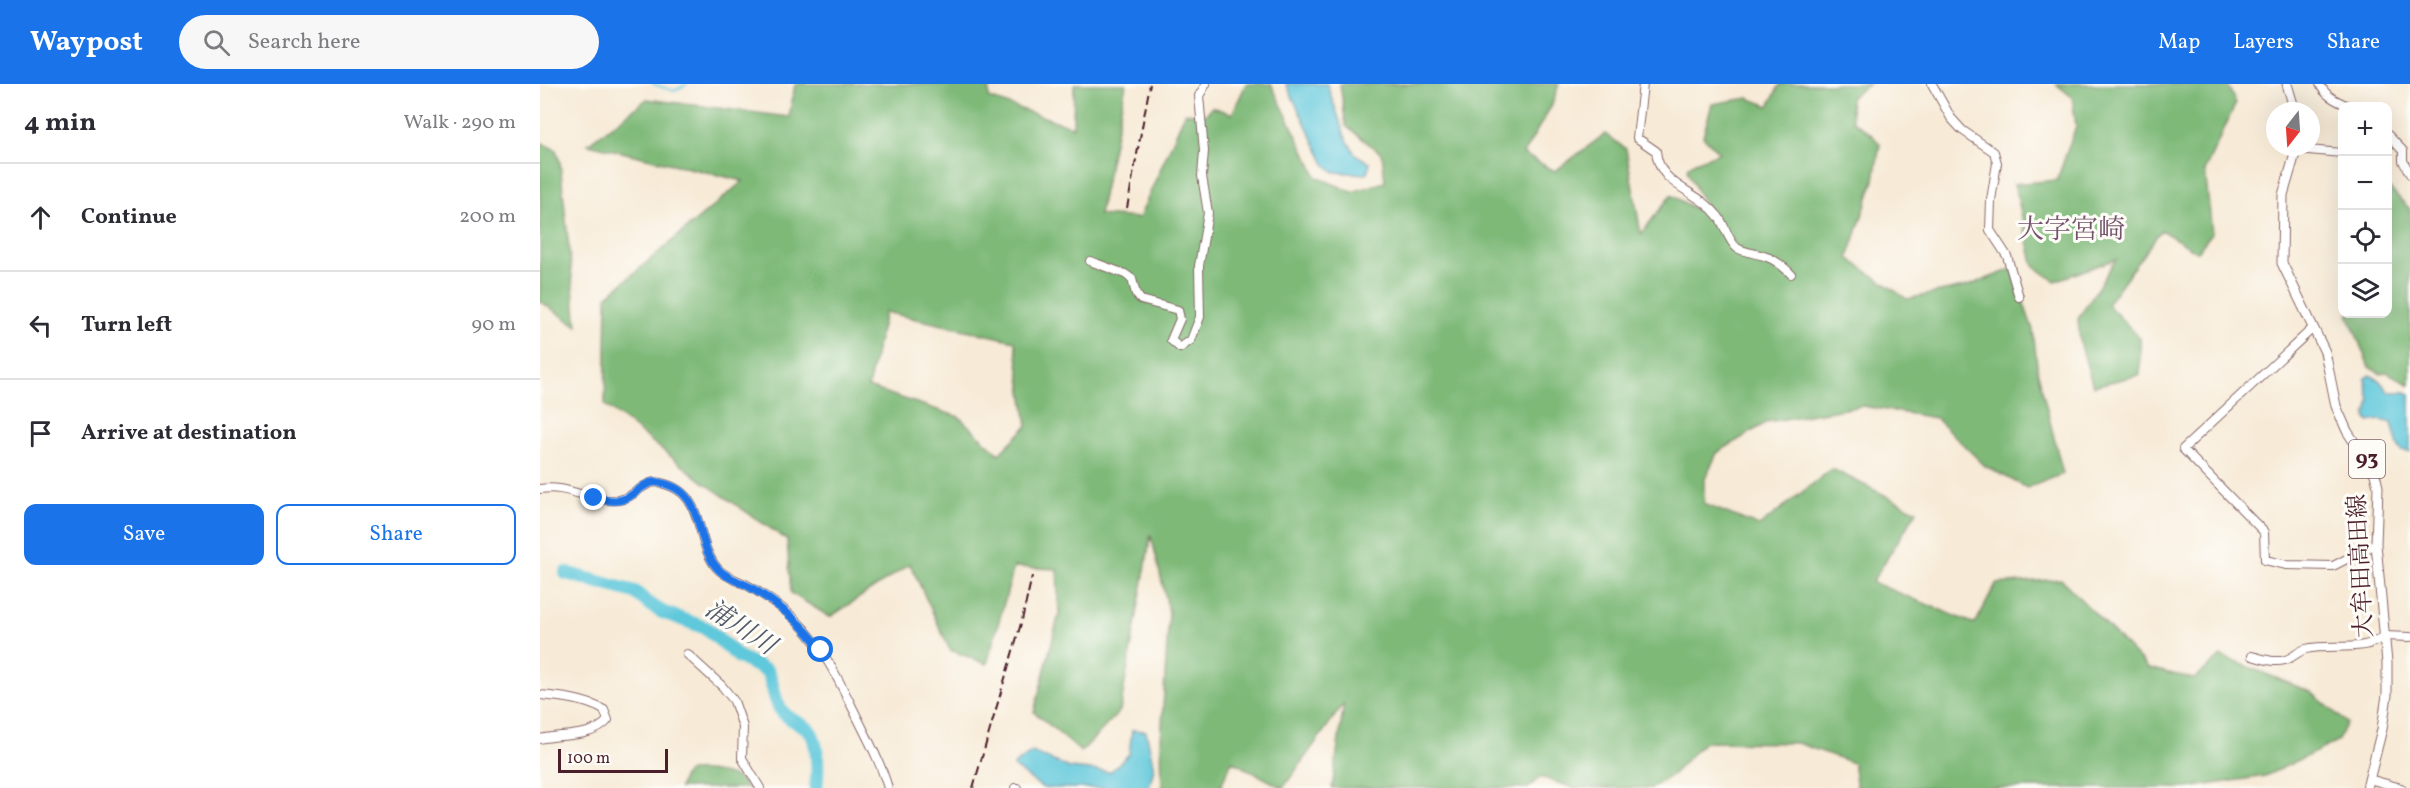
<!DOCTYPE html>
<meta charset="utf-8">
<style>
:root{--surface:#fff;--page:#f7f7f7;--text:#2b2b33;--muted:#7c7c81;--line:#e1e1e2;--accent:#1a73e8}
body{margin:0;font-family:Vollkorn,"Noto Serif JP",serif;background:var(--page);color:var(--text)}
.controls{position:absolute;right:18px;top:18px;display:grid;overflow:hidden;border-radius:12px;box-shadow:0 6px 24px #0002}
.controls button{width:54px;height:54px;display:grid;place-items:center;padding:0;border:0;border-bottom:2px solid var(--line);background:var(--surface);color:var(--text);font:30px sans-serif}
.compass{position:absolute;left:1726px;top:18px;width:54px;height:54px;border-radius:50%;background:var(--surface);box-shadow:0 6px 24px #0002;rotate:197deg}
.scale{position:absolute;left:18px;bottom:15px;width:110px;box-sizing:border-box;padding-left:6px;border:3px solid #4a1f2b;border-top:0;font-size:16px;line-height:21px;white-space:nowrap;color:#4a1f2b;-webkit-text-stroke:4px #fdfcf7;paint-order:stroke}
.stop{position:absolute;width:18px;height:18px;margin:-14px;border:4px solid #1a73e8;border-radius:50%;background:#fff}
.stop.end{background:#1a73e8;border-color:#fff;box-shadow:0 2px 6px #0008}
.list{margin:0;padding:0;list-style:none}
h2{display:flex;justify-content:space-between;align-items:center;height:78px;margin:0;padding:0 24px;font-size:26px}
h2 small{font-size:20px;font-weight:400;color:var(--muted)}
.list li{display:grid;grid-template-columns:39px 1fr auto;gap:18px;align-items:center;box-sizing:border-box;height:108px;padding:0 24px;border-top:2px solid var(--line)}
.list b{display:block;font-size:22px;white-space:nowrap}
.list em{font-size:20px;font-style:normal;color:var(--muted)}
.actions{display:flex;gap:12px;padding:18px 24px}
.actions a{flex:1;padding:14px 0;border:2px solid var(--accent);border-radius:12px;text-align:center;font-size:21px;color:var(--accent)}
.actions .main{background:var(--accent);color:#fff}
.icon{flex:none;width:33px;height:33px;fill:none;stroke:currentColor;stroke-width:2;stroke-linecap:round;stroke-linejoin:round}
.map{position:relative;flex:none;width:1870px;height:704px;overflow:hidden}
header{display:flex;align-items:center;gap:36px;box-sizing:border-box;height:84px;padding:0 30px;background:var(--accent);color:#fff}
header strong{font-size:28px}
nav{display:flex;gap:33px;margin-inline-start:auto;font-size:21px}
.search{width:420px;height:54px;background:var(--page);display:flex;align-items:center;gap:15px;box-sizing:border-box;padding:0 21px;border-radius:33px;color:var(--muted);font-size:22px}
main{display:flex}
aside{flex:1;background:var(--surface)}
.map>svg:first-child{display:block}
.forest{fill:#7eb978;stroke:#646c52;stroke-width:1.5;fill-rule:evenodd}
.water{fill:#5fc8db;stroke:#547483;stroke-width:1.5}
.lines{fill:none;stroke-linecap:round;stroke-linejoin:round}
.stream{stroke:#5fc8db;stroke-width:2}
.river{stroke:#5fc8db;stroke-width:14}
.minor-casing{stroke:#876667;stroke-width:10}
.major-casing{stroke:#876667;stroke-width:11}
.minor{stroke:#fff;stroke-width:8}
.major{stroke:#fff;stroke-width:9}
.rail{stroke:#4a1f2b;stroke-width:2;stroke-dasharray:9 4.5;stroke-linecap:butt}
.route{stroke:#1a73e8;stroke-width:8}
.labels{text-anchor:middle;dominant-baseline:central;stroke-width:6;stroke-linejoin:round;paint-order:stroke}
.shield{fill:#fdfcf7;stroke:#806168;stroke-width:1.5}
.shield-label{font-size:22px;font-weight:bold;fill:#4a1f2b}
.street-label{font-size:24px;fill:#4a1f2b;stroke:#fdfcf7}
.water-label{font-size:26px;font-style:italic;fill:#515a69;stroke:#fdfcf7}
.quarter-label{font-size:27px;fill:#74536d;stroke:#fdfcf7}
</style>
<header>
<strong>Waypost</strong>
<div class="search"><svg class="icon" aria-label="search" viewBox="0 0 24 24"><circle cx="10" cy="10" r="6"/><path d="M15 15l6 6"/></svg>Search here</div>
<nav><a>Map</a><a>Layers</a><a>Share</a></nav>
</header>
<main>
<aside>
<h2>4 min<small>Walk · 290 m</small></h2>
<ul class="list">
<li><svg class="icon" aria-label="ahead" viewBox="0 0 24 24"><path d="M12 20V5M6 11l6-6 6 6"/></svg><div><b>Continue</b></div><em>200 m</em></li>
<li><svg class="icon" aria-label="left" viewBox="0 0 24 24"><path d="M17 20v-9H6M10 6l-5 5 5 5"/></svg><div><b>Turn left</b></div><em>90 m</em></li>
<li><svg class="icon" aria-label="arrive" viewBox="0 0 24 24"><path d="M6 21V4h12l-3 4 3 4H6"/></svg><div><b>Arrive at destination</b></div></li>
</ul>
<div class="actions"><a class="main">Save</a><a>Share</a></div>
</aside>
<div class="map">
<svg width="1870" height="704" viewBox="0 0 1870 704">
<rect width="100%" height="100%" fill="#fdfcf7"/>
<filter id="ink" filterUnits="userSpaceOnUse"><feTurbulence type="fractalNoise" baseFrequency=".0167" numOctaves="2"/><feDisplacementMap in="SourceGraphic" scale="12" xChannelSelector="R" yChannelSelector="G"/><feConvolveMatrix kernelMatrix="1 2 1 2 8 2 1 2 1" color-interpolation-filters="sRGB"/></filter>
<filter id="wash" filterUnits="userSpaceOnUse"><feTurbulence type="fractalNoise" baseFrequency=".008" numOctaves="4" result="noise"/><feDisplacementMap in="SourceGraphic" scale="24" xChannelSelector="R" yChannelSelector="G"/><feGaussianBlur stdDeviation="1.35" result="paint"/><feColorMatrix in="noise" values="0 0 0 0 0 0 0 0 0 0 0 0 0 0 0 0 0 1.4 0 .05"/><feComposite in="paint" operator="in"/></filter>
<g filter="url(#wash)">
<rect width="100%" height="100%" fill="#f7ead6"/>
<path class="forest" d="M255,0h194v14l84,29 1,-43h52l-27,131 40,3 46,-105 20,2 7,-8 20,7 14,-30h25l46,93 35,15 33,-10 -3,-28 -36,-28 -6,-42h219l-7,21 -29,49 32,17 50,-37 21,15 15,85 30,-39 40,23 -24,-47 1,-4 7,-5 24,-9 -16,-17 9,-32 36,-6 21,8 11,-22h89l-19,14 2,22 20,15 8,9 -6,36 -26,78 59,41 61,-13 44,-17 21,61 5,43 25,101 -36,14 -42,-22 -49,-48 -74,-12 -95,16 -50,31 -13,28v23l55,22 73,-57 85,42 -45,71 103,42 21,-40 65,-5 87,89 46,11 27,-23 90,36 36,31 -10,19 -72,34 -78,12h-330l-4,-25 -55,-20 -94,-1 -31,32 -21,14h-78l-34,-11 -12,11h-196l12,-85 -61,85 -51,-27 -12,27h-58l-1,-48 8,-128 -18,-77 -31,176 -39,41 -47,-40 25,-98 -2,-45 -43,-2 -27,97 -37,-14 -40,-86 -80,53 -39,-24 -4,-53 -81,-56 -101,-79 2,-109 136,-115 -155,-37 59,-45 142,18zM345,228l130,29 12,85 -28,28 -40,-37 -91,-30z
M1516,0h171l9,19 -31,67 7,63 -15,19 -36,-22 -54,74 33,34v37l-47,11 -13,-44 -2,-23 38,-60 -61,22 -21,-15 -20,-82 43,-4 19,-54 -4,-29z
M0,58l16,8 4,12 17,164 -37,-25z
M1848,103l22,22v176l-23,-13 -6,2 -12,-7 -21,-53h40z
M150,687c16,-1 50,1 57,17h-68l5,-12z"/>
<path class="water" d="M746,0h41l18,52 10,18 15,9 -3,11 -33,-2 -9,-8z
M1830,291l9,5 10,12h16l5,2v58l-8,-1 -4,-5 -6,-23 -12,-3 -11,2 -3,-5 4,-16 -5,-23z
M592,646l14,1 8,37 -5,20h-106l-30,-22 19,-14 38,16 40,4 19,-18z"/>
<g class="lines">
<path class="stream" d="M113,0l21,7 13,-7"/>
<path class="river" d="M26,489l69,19 14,12 13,8 44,16 33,29 28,14c7,12 6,28 14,39 7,10 18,12 27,19 11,10 10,45 8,59"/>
</g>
</g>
<g filter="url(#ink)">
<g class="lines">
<g class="minor-casing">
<path id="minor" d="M1103,0l-6,54 19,13c3,36 41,38 62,65 7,9 10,25 19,32 9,5 18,5 27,8 11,3 19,10 27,18
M1392,0l19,34 11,12 32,22 3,11 -6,37 -1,30 17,26 12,41
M1780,0c4,11 18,18 29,22
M1848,51l15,16v10l7,13
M1757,65l45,4
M550,177l35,13 7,5 4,15 5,6 37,10 2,9 -9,21 9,8 11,-8 9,-23 -1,-51 9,-53 -6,-37 2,-25 -5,-55 7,-12
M1773,244l-130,121 81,83 1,28 22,5 46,1 43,-22
M0,405c28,-5 51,14 78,11 15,-1 22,-16 37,-18 53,7 37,56 62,86 7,8 19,12 28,16 13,7 26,16 38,25 37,28 56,72 76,112 11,22 22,43 29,67
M147,570l35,32 12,15 9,26 -1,31 18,30
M1712,572c11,3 22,7 33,4 8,-2 13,-9 21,-11 24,-6 59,4 78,-13l26,1
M0,611c22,2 44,4 64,15l4,10c-14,18 -48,14 -68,19
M1829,695l32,9
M475,704h2"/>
</g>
<g class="major-casing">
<path id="major" d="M1747,0l8,27
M1757,63l-14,48 -1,68 43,89 11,54 11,25 28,43 3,13 -2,57 11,119v32l-5,34 -15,59"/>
</g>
<use href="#minor" class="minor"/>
<use href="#major" class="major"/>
<path class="rail" d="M587,124l23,-124
M433,704l49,-168 10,-44"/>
</g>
</g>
<g class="lines" filter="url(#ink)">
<path class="route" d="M54,414c9,1 21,5 30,1 12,-4 18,-16 31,-17 53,6 37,58 63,87 8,9 21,12 32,18 28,17 53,36 71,63"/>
</g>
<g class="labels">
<rect class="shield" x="1809" y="356" width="36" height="38" rx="4.5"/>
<g class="shield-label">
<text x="1827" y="375">93</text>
</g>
<g class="street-label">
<text transform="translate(1822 482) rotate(-93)">大牟田高田線</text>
</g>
<g class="water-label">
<text transform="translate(200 544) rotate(33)">浦川川</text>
</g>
<g class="quarter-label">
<text x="1531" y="147">大字宮崎</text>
</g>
</g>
</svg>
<div class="controls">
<button>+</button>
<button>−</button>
<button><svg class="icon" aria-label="locate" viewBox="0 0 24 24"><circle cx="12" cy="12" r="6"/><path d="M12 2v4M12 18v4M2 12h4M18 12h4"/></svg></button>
<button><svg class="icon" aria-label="layers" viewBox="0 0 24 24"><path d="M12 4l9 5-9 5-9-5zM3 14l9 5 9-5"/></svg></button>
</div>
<svg class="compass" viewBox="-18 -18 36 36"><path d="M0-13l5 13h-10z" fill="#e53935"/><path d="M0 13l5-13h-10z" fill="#7c7c81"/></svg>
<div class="scale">100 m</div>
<div class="stop" style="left:281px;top:566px"></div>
<div class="stop end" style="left:54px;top:414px"></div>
</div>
</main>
